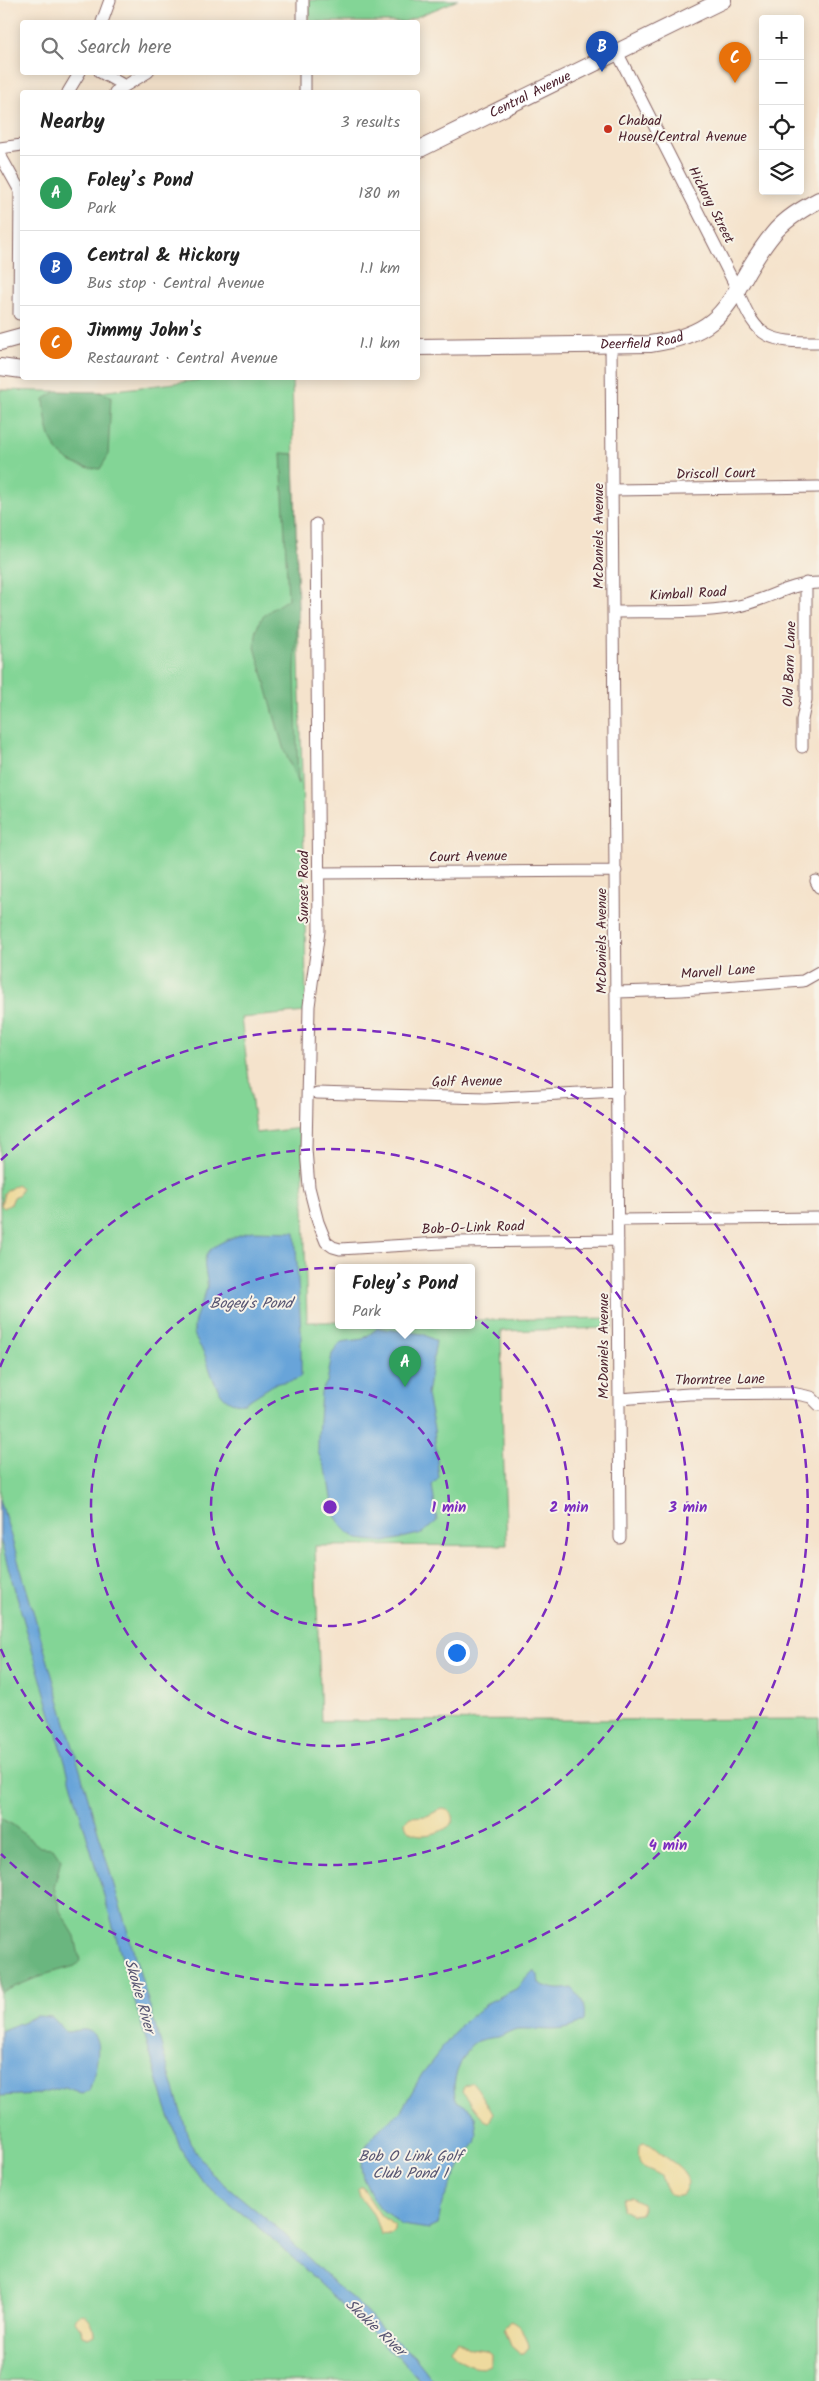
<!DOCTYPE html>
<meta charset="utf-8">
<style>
:root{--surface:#fff;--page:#f2f2f2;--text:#222;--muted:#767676;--line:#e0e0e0;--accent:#c8321e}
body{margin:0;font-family:Kalam,sans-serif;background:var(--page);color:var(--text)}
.controls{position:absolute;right:15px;top:15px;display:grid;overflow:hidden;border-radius:5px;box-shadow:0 2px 12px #0003}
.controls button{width:45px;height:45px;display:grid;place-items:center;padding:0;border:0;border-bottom:1px solid var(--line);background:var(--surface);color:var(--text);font:25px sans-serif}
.you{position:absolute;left:456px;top:1652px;width:18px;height:18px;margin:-12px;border:4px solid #fff;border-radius:50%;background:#1a73e8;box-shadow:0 0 0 8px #1a73e833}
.badge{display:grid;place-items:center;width:32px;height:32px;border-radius:50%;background:var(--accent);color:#fff;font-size:16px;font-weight:700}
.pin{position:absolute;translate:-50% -41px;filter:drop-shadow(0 1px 2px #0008)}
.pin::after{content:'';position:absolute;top:26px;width:18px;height:15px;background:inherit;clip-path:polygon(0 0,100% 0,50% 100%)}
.popup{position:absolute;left:335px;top:1264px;width:140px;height:65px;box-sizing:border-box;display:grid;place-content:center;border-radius:5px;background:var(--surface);filter:drop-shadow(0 1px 4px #0005);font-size:16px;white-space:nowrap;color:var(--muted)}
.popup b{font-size:19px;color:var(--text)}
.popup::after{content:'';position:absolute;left:50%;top:100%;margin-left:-10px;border:10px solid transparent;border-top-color:var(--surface)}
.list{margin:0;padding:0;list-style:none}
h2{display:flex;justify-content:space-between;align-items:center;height:65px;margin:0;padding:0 20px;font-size:21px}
h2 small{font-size:16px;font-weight:400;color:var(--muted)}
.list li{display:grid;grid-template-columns:32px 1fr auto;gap:15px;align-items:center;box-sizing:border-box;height:75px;padding:0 20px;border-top:1px solid var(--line)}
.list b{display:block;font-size:19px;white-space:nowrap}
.list p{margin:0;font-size:16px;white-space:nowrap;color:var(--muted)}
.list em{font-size:16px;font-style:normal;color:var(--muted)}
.icon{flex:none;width:28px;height:28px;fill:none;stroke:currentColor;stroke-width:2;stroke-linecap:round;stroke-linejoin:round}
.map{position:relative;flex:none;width:819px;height:2381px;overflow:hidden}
.search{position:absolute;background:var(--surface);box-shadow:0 2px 12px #0003;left:20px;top:20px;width:400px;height:55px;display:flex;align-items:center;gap:12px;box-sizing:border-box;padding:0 18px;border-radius:5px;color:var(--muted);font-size:19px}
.panel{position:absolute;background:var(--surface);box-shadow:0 2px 12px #0003;left:20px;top:90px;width:400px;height:290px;border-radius:5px}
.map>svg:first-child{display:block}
.green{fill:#83d596;stroke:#667a60}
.forest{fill:#6ab67f;stroke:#5a6a55}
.sand{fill:#eeda9e;stroke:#9c7c64}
.water{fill:#67a4d9;stroke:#586282}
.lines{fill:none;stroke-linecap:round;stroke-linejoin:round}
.street-casing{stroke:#866463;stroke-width:13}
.secondary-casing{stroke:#866463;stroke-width:18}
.street{stroke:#fff;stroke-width:11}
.secondary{stroke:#fff;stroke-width:16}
.ring{fill:none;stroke:#7b2cbf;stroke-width:2.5;stroke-dasharray:9 6}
.poi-dot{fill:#c8321e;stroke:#f7f3e8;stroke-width:2}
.labels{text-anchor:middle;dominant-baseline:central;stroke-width:4;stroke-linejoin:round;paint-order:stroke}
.street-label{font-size:14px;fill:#4a1f2b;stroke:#f7f3e8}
.poi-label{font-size:14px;fill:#4a1f2b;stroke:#f7f3e8;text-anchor:start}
.water-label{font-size:15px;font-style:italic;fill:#565471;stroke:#f7f3e8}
.centre{fill:#7b2cbf;stroke:#f7f3e8;stroke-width:2.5}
.ring-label{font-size:15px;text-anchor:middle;font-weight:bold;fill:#7b2cbf;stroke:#f7f3e8;stroke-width:4;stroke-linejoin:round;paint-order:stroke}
</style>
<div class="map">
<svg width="819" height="2381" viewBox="0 0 819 2381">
<rect width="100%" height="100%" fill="#f7f3e8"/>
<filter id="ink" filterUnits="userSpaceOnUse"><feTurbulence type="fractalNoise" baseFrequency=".02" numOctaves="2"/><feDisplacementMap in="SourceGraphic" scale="10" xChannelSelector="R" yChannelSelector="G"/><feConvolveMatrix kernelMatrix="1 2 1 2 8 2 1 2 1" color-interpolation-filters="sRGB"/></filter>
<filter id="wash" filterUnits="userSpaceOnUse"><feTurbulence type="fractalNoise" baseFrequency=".0096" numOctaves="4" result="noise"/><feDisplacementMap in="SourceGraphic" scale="20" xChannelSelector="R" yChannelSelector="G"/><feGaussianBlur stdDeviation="1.12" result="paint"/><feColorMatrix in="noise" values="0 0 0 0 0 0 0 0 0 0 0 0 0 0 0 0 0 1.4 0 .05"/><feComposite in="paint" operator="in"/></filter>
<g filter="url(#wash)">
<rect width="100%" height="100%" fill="#f5e3cc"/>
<path class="green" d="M309,0h149l-54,22h-94z
M216,378h76l13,517 1,117 -65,6 15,115 46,-5 5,194h32v4h132v-6l142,-2v10l-112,3 2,112 4,102 -192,1 6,175 498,-2v662h-819v-1991l99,2z"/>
<path class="forest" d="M57,391l42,1 12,4 -3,60 -8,13c-46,-3 -53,-29 -56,-70z
M281,453l13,1 4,153 -3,65 3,112 -15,-37 -28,-100c1,-32 9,-32 33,-48z
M0,1818l13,7 27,22 13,1 8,12 -7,27 6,24 15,25 5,25 -5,5 -32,9 -43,18z"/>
<path class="sand" d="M17,1184l5,4 -3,6 -5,3 -3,7 -7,4 -3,-3 3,-12z
M441,1809c8,0 14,5 12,13 -9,13 -47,21 -48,0l5,-5 17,-1z
M472,2082c4,3 18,26 21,32l-4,8c-6,-1 -21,-24 -27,-31l2,-5z
M643,2143c9,0 13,7 20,12 10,8 24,14 25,29l-5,10c-16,6 -17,-10 -23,-19 -18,-10 -23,-5 -21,-29z
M360,2187h2l19,29 14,10v5l-4,4 -10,-1 -5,-16 -16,-21 -2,-8z
M630,2197l12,6 1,5 -2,6 -9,1 -10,-5 1,-12z
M82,2314c7,3 12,12 12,20l-6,3 -6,-2 -1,-6 -6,-8 2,-5z
M510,2321c10,3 18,16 19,26l-5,6h-5l-8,-7 -7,-18z
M457,2340l13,8 16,2 5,4v11c-13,6 -35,-4 -41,-16z"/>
<path class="water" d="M252,1231l43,1 6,98v46c-7,7 -18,4 -28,9 -5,3 -26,17 -29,18 -25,5 -32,-28 -38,-45 -3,-10 -12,-17 -12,-28 -1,-15 11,-29 13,-44 1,-10 -5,-20 -1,-30 5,-13 34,-21 46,-25z
M378,1328l45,6 13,7 -9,54 7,34 5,49 -7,7 5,36 -14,12 -38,9 -27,-3 -12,-8 -11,-15 -6,-37 -11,-27v-17l3,-43 6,-10 5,-28 9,-12 22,-3z
M0,1499l190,644 21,30 70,58 58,57 14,11 30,31 31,26 20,25h-14l-19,-23 -13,-8 -9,-11 -114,-107 -61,-49 -24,-35 -17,-50 -163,-559z
M533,1971l5,4 1,8c13,7 19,7 33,5 10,10 14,19 12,33 -21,14 -42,7 -65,8 -7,0 -14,6 -21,8 -26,3 -28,5 -39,30 -5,11 -7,24 -2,34l15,9 3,7 2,18 -2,8 -11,16 -22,44 -4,22 -9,4 -27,-4 -21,-16 -10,-14 -8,-17 -2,-13 3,-14 9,-16 28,-24 21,-37 39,-50 28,-22 27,-13z
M37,2016l15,1 14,15c6,0 14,-3 20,-2 22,5 7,48 3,61l-8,2 -16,-6 -26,7 -39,2v-65z"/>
</g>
<g filter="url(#ink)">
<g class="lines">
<g class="street-casing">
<path id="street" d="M303,0v22
M102,22l8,-22
M617,52l121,239c19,49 31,51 81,51
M100,72l25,14
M305,72v20
M68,92l12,-20
M115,92l33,-20
M0,148l22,-3
M0,155l20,36 -1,123
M611,344l9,1194
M614,490l205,-3
M316,524l3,407 -10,75 -3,143 3,38 9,35 8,20 7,5 7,2 118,-7 160,-2
M615,612c39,-1 80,2 119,-5 30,-5 55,-24 85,-24
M802,747v-27l4,-20v-117
M320,873l296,-2
M816,881l3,6
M617,992l65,-2 121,-9 16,-9
M317,1093l168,5 133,-7
M618,1220l201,-2
M619,1399l70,-5 103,-1 19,4 8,8"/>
</g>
<g class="secondary-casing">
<g id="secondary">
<path id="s1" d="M418,150l305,-150"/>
<path d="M0,342l22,-6"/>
<path id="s2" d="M418,347l232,-3c87,-12 77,-54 123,-110 12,-15 29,-25 46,-34"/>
<path d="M0,367l22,3"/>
</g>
</g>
<use href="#street" class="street"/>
<use href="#secondary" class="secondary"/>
</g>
</g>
<g class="ring">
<circle cx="330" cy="1507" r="119"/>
<circle cx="330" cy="1507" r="239"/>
<path d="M0 1367A358 358 0 1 1 0 1647"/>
<path d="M1 1160A478 478 0 1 1 1 1854"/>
</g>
<circle class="poi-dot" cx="608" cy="129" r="5"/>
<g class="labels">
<g class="street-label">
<text stroke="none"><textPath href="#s1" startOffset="125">Central Avenue</textPath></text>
<text transform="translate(711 205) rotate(63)">Hickory Street</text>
<text stroke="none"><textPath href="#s2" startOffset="224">Deerfield Road</textPath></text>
<text transform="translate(716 474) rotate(-1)">Driscoll Court</text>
<text transform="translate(599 536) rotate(-90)">McDaniels Avenue</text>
<text transform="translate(688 594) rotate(-3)">Kimball Road</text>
<text transform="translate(790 664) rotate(-88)">Old Barn Lane</text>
<text transform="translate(468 857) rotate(-1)">Court Avenue</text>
<text transform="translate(304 887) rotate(-90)">Sunset Road</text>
<text transform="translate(602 941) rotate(-90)">McDaniels Avenue</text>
<text transform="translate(718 972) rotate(-4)">Marvell Lane</text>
<text transform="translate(467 1082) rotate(-1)">Golf Avenue</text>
<text transform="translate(473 1228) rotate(-2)">Bob-O-Link Road</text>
<text transform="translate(604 1346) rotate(-90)">McDaniels Avenue</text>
<text transform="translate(720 1380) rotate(-1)">Thorntree Lane</text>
</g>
<g class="poi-label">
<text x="618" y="121">Chabad<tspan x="618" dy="16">House/Central Avenue</tspan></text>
</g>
<g class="water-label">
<text x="251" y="1304">Bogey's Pond</text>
<text transform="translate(139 1996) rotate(74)">Skokie River</text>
<text x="410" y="2157">Bob O Link Golf<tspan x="410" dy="17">Club Pond 1</tspan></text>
<text transform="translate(375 2328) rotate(43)">Skokie River</text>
</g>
</g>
<circle cx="330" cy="1507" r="8" class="centre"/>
<g class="ring-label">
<text x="449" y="1512">1 min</text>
<text x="569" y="1512">2 min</text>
<text x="688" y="1512">3 min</text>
<text x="668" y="1850">4 min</text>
</g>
</svg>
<div class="controls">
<button>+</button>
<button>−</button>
<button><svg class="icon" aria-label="locate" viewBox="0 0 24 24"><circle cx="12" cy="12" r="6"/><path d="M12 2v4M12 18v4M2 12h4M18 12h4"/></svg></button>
<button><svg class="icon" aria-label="layers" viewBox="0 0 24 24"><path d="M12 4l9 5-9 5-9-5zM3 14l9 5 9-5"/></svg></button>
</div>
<div class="you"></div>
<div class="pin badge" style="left:405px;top:1387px;background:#2e9e5b">A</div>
<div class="popup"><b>Foley’s Pond</b>Park</div>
<div class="pin badge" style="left:602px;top:72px;background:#1a4fb4">B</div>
<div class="pin badge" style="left:735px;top:83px;background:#e8710a">C</div>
<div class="search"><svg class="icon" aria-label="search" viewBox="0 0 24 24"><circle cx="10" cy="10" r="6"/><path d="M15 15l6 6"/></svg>Search here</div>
<section class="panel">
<h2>Nearby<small>3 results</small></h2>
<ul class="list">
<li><span class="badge" style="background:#2e9e5b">A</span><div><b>Foley’s Pond</b><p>Park</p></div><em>180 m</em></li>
<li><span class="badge" style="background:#1a4fb4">B</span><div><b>Central &amp; Hickory</b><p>Bus stop · Central Avenue</p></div><em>1.1 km</em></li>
<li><span class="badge" style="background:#e8710a">C</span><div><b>Jimmy John's</b><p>Restaurant · Central Avenue</p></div><em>1.1 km</em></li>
</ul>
</section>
</div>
